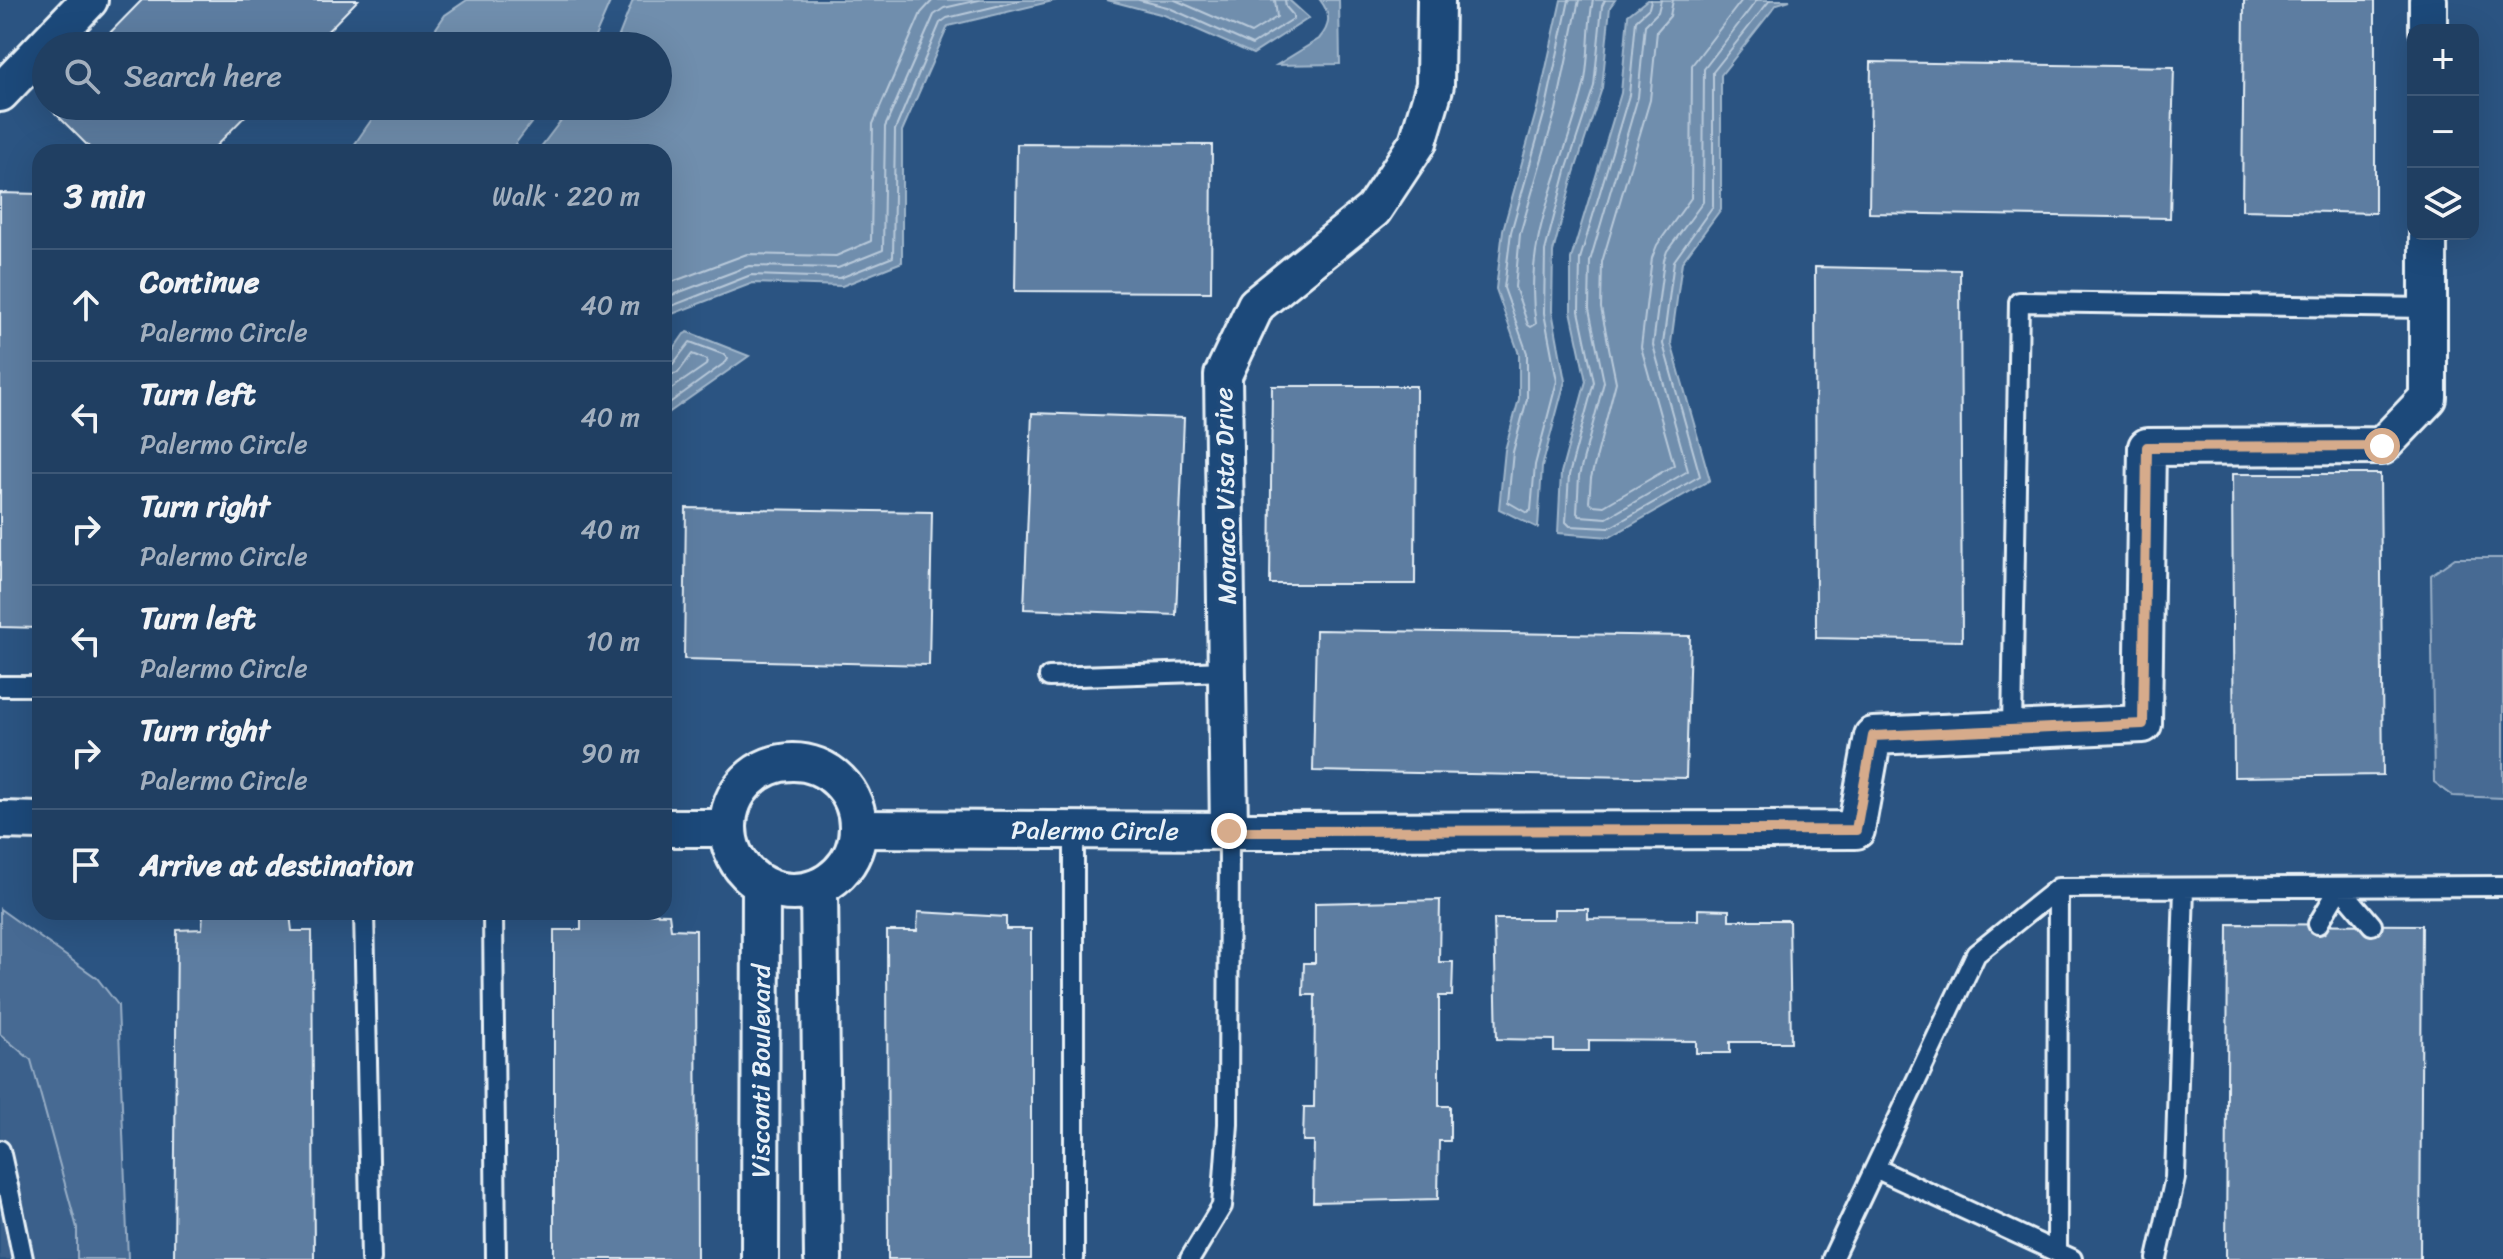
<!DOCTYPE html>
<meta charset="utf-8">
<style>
:root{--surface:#203f62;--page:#284668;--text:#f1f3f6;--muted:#a2afbe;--line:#3d5877}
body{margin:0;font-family:Sriracha,sans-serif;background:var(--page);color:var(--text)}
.controls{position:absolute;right:24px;top:24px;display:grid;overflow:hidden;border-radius:16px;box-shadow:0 8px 32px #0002}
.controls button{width:72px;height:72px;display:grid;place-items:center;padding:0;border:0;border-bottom:2px solid var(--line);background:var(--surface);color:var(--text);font:40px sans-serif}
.stop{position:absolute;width:24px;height:24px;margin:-18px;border:6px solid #d6ab8b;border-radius:50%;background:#fff}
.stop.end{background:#d6ab8b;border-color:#fff;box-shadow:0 2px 8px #0008}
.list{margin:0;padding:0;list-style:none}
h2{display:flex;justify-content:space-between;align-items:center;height:104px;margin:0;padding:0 32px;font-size:34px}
h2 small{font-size:26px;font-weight:400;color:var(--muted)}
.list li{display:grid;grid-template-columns:52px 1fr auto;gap:24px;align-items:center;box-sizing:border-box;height:112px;padding:0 32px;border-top:2px solid var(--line)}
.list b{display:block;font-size:30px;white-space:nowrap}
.list p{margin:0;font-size:26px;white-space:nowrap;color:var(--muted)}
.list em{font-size:26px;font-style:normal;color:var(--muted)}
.icon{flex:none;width:44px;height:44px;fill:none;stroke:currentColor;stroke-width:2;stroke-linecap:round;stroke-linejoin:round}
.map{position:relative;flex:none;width:2503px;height:1259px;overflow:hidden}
.search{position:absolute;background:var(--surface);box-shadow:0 8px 32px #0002;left:32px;top:32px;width:640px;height:88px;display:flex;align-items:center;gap:20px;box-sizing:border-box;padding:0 28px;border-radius:44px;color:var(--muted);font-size:30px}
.panel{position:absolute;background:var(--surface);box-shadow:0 8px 32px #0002;left:32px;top:144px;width:640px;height:776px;border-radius:24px}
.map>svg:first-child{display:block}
.built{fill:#3a608b}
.green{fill:#476b93;stroke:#98aec6;stroke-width:2}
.water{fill:#708ead;stroke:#a0b6cb;stroke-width:2}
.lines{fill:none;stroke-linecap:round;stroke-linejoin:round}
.shore{stroke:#b8c9da;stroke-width:2}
.building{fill:#5d7da1;stroke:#e8f1f8;stroke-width:2}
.service-casing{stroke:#e8f1f8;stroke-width:24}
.minor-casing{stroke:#e8f1f8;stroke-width:42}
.service{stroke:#1f4a7a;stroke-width:18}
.minor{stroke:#1f4a7a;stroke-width:36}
.route{stroke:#d6ab8b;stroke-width:10}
.labels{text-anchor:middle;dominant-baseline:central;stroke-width:8;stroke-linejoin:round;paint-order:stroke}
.street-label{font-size:26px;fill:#e8f1f8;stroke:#1f4a7a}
</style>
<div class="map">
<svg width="2503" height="1259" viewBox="0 0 2503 1259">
<rect width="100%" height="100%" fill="#2b5482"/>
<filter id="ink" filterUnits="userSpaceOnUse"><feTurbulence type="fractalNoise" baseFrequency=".0125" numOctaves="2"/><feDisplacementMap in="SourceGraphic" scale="16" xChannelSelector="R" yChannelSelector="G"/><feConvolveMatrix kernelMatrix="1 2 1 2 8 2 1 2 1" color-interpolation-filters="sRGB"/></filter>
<g filter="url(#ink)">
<path class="built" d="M0,1034l31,26 46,168v31h-77z"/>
<path class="green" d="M2455,558h48v240l-50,-2 -19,-14 -3,-207z
M0,909l97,69 21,27 10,254h-51v-31l-46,-168 -31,-26z"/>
<path class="water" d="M467,0h144l-20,46h-167l21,-31z
M633,0h424l-109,26 -46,105v131l-60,24 -89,-3 -81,31 -8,12v-174h-127l35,-46h86v-60h-43z
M1107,0h182l20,18 -56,36 -89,-39z
M1320,0h19l1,64 -63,1 42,-26c12,-14 12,-25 1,-39z
M1561,0h54l-5,7 -8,81 -28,85 -21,79 -1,59 13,70 -23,86 -4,61 -39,-19 6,-59 14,-51v-45l-23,-65 7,-59 35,-125z
M1647,0h143l-13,4 -56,71v134l-39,53 -11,81 39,137 -100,57 -52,-4 3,-60 25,-92 -15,-70v-52l50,-166 7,-78z
M381,106h163l-35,46h-165l8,-4z
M688,332l61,24 -85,60v-53l20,-29z"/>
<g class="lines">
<path class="shore" d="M1139,0l28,7 85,38 41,-26v-4l-7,-8 -1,-7
M1175,0l76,33 26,-16 -2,-17
M1569,0l-23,107 -35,125 -7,56 23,65v46l-14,53 -5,50 19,11 4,-3 4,-45 22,-84 -13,-68 1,-62 21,-80 28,-85 8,-80 3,-6
M1579,0l-23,110 -36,124 -5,53 13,38 3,2 5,-3c-15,-84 29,-160 48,-239 6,-27 3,-57 9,-85
M1651,0l-2,8 -13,12 -7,75 -49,164 -1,52 15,71 -25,93 -3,47 4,4 39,2 91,-52 -37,-132 11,-83 39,-55v-134l57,-72
M1661,0l-3,12 -13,13 -7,72 -48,164 -1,48 15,73 -25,94 -2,37 3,3 27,2 81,-47 -35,-126 11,-85 3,-9 36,-49 1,-133 53,-69
M1673,0l-3,16 -13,15 -7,69 -48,162 -1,46 15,74 -25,96 -2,24 4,3 11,1 70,-41 -33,-118 11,-89 5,-13 34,-47 1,-133 50,-65
M664,285l83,-31 89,2 35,-15 2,-117 48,-111 12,-13
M664,298l85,-32 89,2 45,-18 2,-123 49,-112 10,-7 35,-8
M664,312l5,-5 82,-32 89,3 53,-21 2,-127 45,-107 7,-5 75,-18
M664,366l9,-2 17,-22 35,13 3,4 -2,3 -62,45
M664,376l14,-3 14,-19 15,6 -1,5 -42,29"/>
</g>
<path class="building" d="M142,0h216l-45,46h-216z
M2244,0h131v213l-133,-3z
M1871,62l303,5 -4,151 -301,-5z
M48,106h207l-45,46h-116z
M1017,144l195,1 -1,147 -196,-1z
M0,193l40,1v434l-40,-1z
M1815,267l145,3 2,371 -146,-3z
M1272,386h144l-1,198h-145z
M1032,413l152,5 -8,197 -152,-6z
M2232,474h148l3,301 -149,2z
M686,508l246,4 -3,153 -245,-6z
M1316,630l374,6 -4,142 -373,-7z
M1440,900l-1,62h14l-1,34h-13v110h11v35h-11l-1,58 -125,3 1,-61h-11l1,-34h10l1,-112h-12l1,-32h11v-60z
M1554,909h34v10l110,1v-11l31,1v10h60l2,122h-61v11h-34v-12l-107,-1v11h-35v-11l-57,-1 -3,-120h60z
M203,912l87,2 2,17h20l2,328h-140l3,-329 25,-1z
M581,912l88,2 2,15 25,1 1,329h-143v-329h27z
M918,912l88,5v12h25v330h-143l-1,-328h30z
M2228,924l194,1 -2,334h-194z"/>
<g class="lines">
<g class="service-casing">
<path id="service" d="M1049,677l178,-6
M0,686h40
M2012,730l7,-428 409,6
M1074,830v429
M364,912l7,347
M493,912l3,347
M2318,924l22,-37 32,38
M0,1150l8,36
M1875,1168l101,-214 82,-66 445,-2
M0,1186h8l15,73
M2057,1252l1,-364
M1190,1259l32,-53 6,-82 1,-293
M1832,1259l43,-91 197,91
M2157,1259l18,-81 9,-290"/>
</g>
<g class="minor-casing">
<g id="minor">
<path d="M2428,0v30"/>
<path d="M0,93l89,-93"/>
<circle cx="793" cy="827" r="65"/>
<path d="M0,820l40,1"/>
<path d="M664,828h63"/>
<path id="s1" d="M859,829l370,2 627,-1 17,-94 270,-12 4,-277 235,-1 46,-48v-164"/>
<path d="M1229,831l-6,-456 33,-70 117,-95 45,-68 17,-57 1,-85"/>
<path d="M819,887l4,372"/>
<path id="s2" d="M760,1259l1,-374"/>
</g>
</g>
<use href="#service" class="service"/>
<use href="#minor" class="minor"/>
</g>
</g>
<g class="lines" filter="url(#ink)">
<path class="route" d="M1229,831l627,-1 17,-94 270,-12 4,-277 235,-1"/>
</g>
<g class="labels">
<g class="street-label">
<text transform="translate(1225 496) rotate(-91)">Monaco Vista Drive</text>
<text stroke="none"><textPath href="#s1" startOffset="236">Palermo Circle</textPath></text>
<text stroke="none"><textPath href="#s2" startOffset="188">Visconti Boulevard</textPath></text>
</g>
</g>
</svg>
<div class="controls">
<button>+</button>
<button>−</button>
<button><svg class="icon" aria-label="layers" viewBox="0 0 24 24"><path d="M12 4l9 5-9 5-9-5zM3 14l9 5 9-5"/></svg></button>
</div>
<div class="stop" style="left:2382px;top:446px"></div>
<div class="stop end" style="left:1229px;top:831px"></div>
<div class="search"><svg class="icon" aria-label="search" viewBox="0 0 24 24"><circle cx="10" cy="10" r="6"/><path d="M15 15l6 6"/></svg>Search here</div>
<section class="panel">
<h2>3 min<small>Walk · 220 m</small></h2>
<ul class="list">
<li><svg class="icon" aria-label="ahead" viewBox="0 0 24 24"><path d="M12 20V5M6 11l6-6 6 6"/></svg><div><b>Continue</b><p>Palermo Circle</p></div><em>40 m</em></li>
<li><svg class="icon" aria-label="left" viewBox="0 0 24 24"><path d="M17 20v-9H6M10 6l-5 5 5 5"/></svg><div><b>Turn left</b><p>Palermo Circle</p></div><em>40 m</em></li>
<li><svg class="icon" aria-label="right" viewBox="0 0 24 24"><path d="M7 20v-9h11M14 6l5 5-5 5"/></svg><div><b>Turn right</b><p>Palermo Circle</p></div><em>40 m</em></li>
<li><svg class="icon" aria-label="left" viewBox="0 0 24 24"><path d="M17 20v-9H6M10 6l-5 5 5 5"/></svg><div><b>Turn left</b><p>Palermo Circle</p></div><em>10 m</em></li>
<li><svg class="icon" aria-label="right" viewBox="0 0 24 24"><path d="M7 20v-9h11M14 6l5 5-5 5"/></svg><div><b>Turn right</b><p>Palermo Circle</p></div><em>90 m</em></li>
<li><svg class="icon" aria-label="arrive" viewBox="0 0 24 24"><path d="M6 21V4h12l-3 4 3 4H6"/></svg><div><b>Arrive at destination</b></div></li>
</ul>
</section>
</div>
